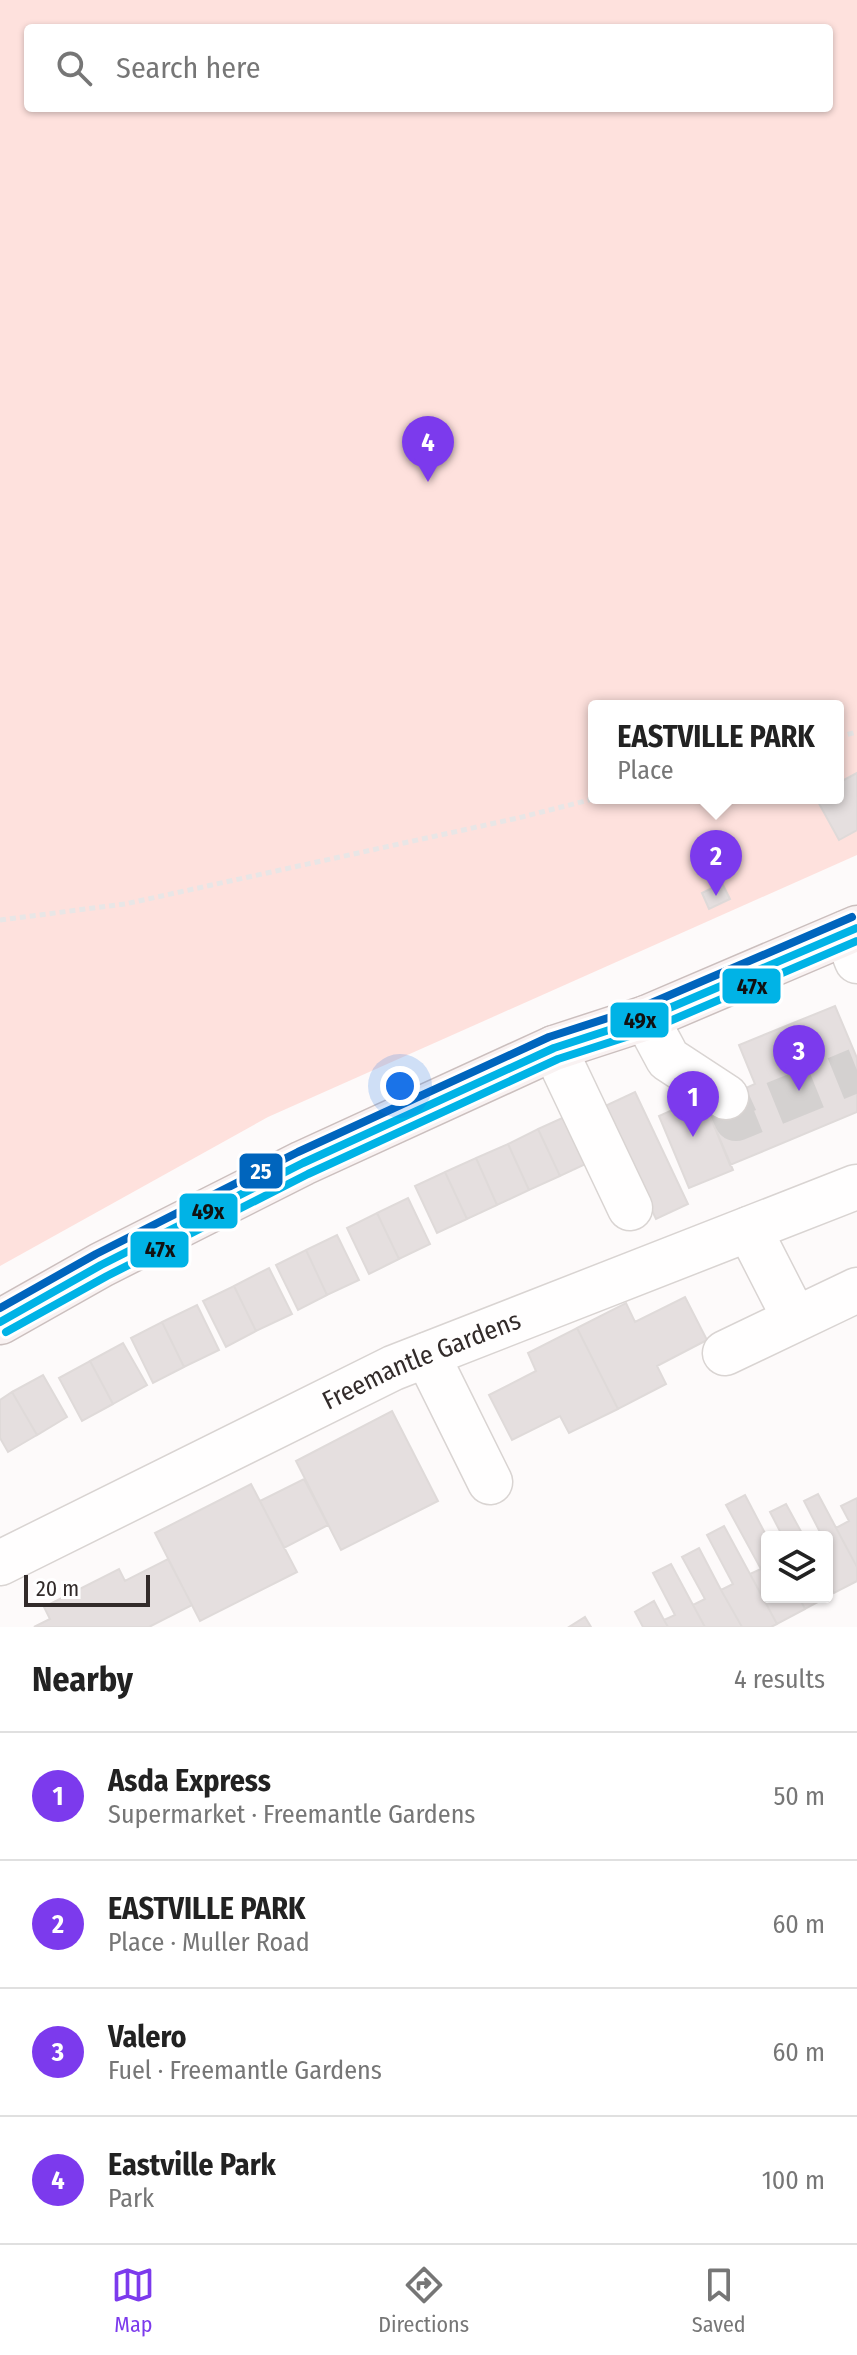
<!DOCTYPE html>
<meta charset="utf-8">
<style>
:root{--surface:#fff;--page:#f2f2f2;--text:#222;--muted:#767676;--line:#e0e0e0;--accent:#7c3aed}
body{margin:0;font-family:"Fira Sans Condensed",sans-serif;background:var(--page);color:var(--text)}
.controls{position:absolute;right:24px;bottom:24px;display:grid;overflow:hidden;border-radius:8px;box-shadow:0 2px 6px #0004}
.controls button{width:72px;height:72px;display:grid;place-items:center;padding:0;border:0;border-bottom:2px solid var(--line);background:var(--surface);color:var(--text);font:40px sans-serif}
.scale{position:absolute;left:24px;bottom:20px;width:126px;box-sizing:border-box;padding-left:8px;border:4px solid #322b2a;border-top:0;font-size:22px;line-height:28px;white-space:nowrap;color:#322b2a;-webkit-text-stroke:6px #fff;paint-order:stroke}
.you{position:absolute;left:400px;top:1086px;width:28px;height:28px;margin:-20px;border:6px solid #fff;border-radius:50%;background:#1a73e8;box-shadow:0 0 0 12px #1a73e833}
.badge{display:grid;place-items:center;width:52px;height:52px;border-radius:50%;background:var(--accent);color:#fff;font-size:26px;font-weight:700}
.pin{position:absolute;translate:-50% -66px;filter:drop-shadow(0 2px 4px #0008)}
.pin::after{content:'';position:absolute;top:42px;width:28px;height:24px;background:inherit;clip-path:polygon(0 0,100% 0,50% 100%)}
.popup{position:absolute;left:588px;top:700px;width:256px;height:104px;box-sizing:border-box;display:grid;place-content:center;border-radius:8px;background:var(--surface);filter:drop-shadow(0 2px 6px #0005);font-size:26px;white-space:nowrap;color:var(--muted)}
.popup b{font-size:30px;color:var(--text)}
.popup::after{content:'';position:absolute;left:50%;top:100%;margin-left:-16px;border:16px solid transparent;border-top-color:var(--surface)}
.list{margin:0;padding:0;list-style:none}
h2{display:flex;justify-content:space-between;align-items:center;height:104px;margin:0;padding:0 32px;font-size:34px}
h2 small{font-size:26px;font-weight:400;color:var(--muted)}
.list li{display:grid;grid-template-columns:52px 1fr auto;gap:24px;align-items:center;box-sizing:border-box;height:128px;padding:0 32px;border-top:2px solid var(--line)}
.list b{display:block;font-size:30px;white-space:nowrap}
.list p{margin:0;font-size:26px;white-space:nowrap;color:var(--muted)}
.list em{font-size:26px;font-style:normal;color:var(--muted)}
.icon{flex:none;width:44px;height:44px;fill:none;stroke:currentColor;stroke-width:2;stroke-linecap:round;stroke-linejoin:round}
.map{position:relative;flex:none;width:857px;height:1627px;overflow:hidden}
.search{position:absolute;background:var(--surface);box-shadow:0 2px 6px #0004;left:24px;right:24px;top:24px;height:88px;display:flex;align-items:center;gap:20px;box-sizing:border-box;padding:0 28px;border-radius:8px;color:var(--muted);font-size:30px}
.sheet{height:616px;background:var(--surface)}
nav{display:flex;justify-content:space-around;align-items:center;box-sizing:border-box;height:112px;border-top:2px solid var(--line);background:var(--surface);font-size:22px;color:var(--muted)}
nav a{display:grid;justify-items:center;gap:4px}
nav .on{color:var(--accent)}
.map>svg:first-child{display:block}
.green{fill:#fee1dd;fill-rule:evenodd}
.building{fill:#e5dfdf;stroke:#dfdad9;stroke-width:2}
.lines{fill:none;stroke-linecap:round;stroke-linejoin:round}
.minor-tunnel{stroke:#d4d1d0;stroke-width:44;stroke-dasharray:44 22;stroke-linecap:butt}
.minor-casing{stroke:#d9d4d2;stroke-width:47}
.major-casing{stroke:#cbbfbe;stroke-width:47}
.path{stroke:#e8e6e6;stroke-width:5;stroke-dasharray:6 4;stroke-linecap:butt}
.minor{stroke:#fffefe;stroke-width:44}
.major{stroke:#f9f2f2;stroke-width:44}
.bus-1-casing{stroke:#fff;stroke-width:14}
.bus-2-casing{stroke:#fff;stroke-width:14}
.bus-3-casing{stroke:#fff;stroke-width:14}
.bus-1{stroke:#00b3e6;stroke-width:8}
.bus-2{stroke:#00b3e6;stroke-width:8}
.bus-3{stroke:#0065bd;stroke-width:8}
.labels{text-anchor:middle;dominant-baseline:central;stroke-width:7;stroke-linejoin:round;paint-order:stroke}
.street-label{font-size:26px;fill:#322b2a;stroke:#fff}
.line-badge{stroke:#fff;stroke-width:3}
.badge-label{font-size:22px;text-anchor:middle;font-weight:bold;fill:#fff}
.pale-badge-label{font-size:22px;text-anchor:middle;font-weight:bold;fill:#111}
</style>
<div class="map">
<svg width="857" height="1627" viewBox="0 0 857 1627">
<rect width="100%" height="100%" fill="#fdfafa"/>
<path class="green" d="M0,0h857v855l-589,262 -268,149zM28,28h801v80h-801zM594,706h244v92h-244z"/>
<path class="building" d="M857,773v57l-18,10 -23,-42h22v-15z
M722,883l8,16 -21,10 -7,-16z
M835,1006l22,52v54l-127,53 -24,-59 49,-22 -16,-39z
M635,1092l53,112 -32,15 -53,-112z
M702,1097l31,73 -44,18 -30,-72z
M571,1114l21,47 -32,15 -22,-47z
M538,1129l22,47 -31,14 -21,-46z
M508,1144l21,46 -32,15 -21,-47z
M476,1158l21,47 -30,14 -22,-47z
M445,1172l22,47 -30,14 -22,-47z
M408,1198l22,46 -31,15 -22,-46z
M377,1213l22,46 -30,15 -22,-46z
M337,1235l22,45 -32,15 -21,-45z
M306,1250l21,45 -29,15 -22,-45z
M269,1268l23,46 -36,17 -22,-45z
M234,1286l22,45 -30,16 -23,-46z
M685,1297l22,43 -50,26 9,18 -48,25 -41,-81 49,-25 9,19z
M197,1305l22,45 -35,17 -22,-45z
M162,1322l22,45 -31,16 -22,-45z
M577,1328l41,81 -49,24 -9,-17 -48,24 -23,-45 47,-24 -8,-18z
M123,1343l24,42 -34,19 -23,-43z
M90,1361l23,43 -31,17 -23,-43z
M43,1375l24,42 -30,18 -25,-43z
M12,1392l25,43 -29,17 -8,-14v-38z
M392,1411l46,90 -97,49 -45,-89z
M304,1479l24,46 -44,23 -24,-47z
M251,1484l46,88 -97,49 -45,-88z
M818,1494l39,73v14l-23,12 -7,-13v-43h-7l2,-1 -18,-35z
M745,1495l22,42v60h32l6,12 -28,15 -27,-50 11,-5 -35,-64z
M857,1498v69l-21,-39 13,-7 -8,-15z
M786,1504l18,33h-21l-13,-25z
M724,1526l53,98 -6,3h-29l-21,-37 12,-6 -26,-49z
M699,1548l22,42 21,37h-37l-12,-22 12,-6 -23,-42z
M168,1559l24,46 -43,22h-115l16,-8 -6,-12 75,-38 6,12z
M671,1564l22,41 12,22h-37l-4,-7 11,-5 -22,-42z
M799,1597h28l-22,12z
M654,1601l10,19 4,7h-25l-8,-15z
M585,1617l6,10h-22z"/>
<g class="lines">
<path class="minor-tunnel" d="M726,1097l10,22 121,-49"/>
<g class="minor-casing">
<g id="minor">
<path d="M846,933l11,28"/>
<path d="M646,1018l22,41 58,38"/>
<path d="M554,1048l76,160"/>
<path d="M749,1229l46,90"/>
<path d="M725,1353l132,-63"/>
<path d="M427,1355l63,127"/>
<path id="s1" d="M0,1563l393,-195 463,-181"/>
</g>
</g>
<g class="major-casing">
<path id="major" d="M0,1322l101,-57 202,-102 251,-115 92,-30 211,-90"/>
</g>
<path class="path" d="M838,737l19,-5
M0,920l125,-16 393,-86 79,-20"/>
<use href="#minor" class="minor"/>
<use href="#major" class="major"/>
<g class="bus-1-casing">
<path id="bus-1" d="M0,1322l101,-57 202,-102 251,-115 92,-30 211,-90"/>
</g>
<g class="bus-2-casing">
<path id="bus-2" d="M6,1332l101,-56 201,-102 250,-115 93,-30 206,-88"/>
</g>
<g class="bus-3-casing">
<path id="bus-3" d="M0,1308l96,-54 202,-102 251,-115 93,-30 210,-90"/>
</g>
<use href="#bus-1" class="bus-1"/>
<use href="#bus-2" class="bus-2"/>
<use href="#bus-3" class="bus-3"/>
</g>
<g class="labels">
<g class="street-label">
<text stroke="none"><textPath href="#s1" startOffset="468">Freemantle Gardens</textPath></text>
</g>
</g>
<g class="line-badge">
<rect x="721" y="967" width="61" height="38" rx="8" fill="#00b3e6"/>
<rect x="609" y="1001" width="61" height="38" rx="8" fill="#00b3e6"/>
<rect x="238" y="1152" width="46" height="38" rx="8" fill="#0065bd"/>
<rect x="178" y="1192" width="61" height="38" rx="8" fill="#00b3e6"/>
<rect x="129" y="1230" width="61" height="39" rx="8" fill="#00b3e6"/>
</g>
<g class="badge-label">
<text x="261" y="1179">25</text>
</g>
<g class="pale-badge-label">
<text x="752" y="994">47x</text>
<text x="640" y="1028">49x</text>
<text x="208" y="1219">49x</text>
<text x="160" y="1257">47x</text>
</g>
</svg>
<div class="controls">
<button><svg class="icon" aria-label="layers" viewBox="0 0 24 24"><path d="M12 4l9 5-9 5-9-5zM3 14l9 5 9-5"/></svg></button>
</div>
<div class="scale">20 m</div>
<div class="you"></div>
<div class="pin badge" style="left:693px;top:1137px">1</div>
<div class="pin badge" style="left:716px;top:896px">2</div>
<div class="popup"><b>EASTVILLE PARK</b>Place</div>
<div class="pin badge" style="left:799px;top:1091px">3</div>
<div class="pin badge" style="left:428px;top:482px">4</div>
<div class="search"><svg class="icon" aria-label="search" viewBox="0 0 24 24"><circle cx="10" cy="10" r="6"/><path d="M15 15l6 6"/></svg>Search here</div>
</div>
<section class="sheet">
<h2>Nearby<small>4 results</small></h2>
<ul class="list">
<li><span class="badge">1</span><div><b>Asda Express</b><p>Supermarket · Freemantle Gardens</p></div><em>50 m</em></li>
<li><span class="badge">2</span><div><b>EASTVILLE PARK</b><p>Place · Muller Road</p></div><em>60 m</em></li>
<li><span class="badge">3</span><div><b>Valero</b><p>Fuel · Freemantle Gardens</p></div><em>60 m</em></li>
<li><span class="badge">4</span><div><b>Eastville Park</b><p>Park</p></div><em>100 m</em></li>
</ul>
</section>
<nav>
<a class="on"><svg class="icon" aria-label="map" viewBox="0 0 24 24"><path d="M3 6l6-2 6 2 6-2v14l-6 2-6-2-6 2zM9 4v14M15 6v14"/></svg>Map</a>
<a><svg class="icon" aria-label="directions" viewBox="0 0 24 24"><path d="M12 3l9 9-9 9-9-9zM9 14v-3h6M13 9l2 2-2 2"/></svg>Directions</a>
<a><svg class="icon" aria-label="saved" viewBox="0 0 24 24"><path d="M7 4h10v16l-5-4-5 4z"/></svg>Saved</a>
</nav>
